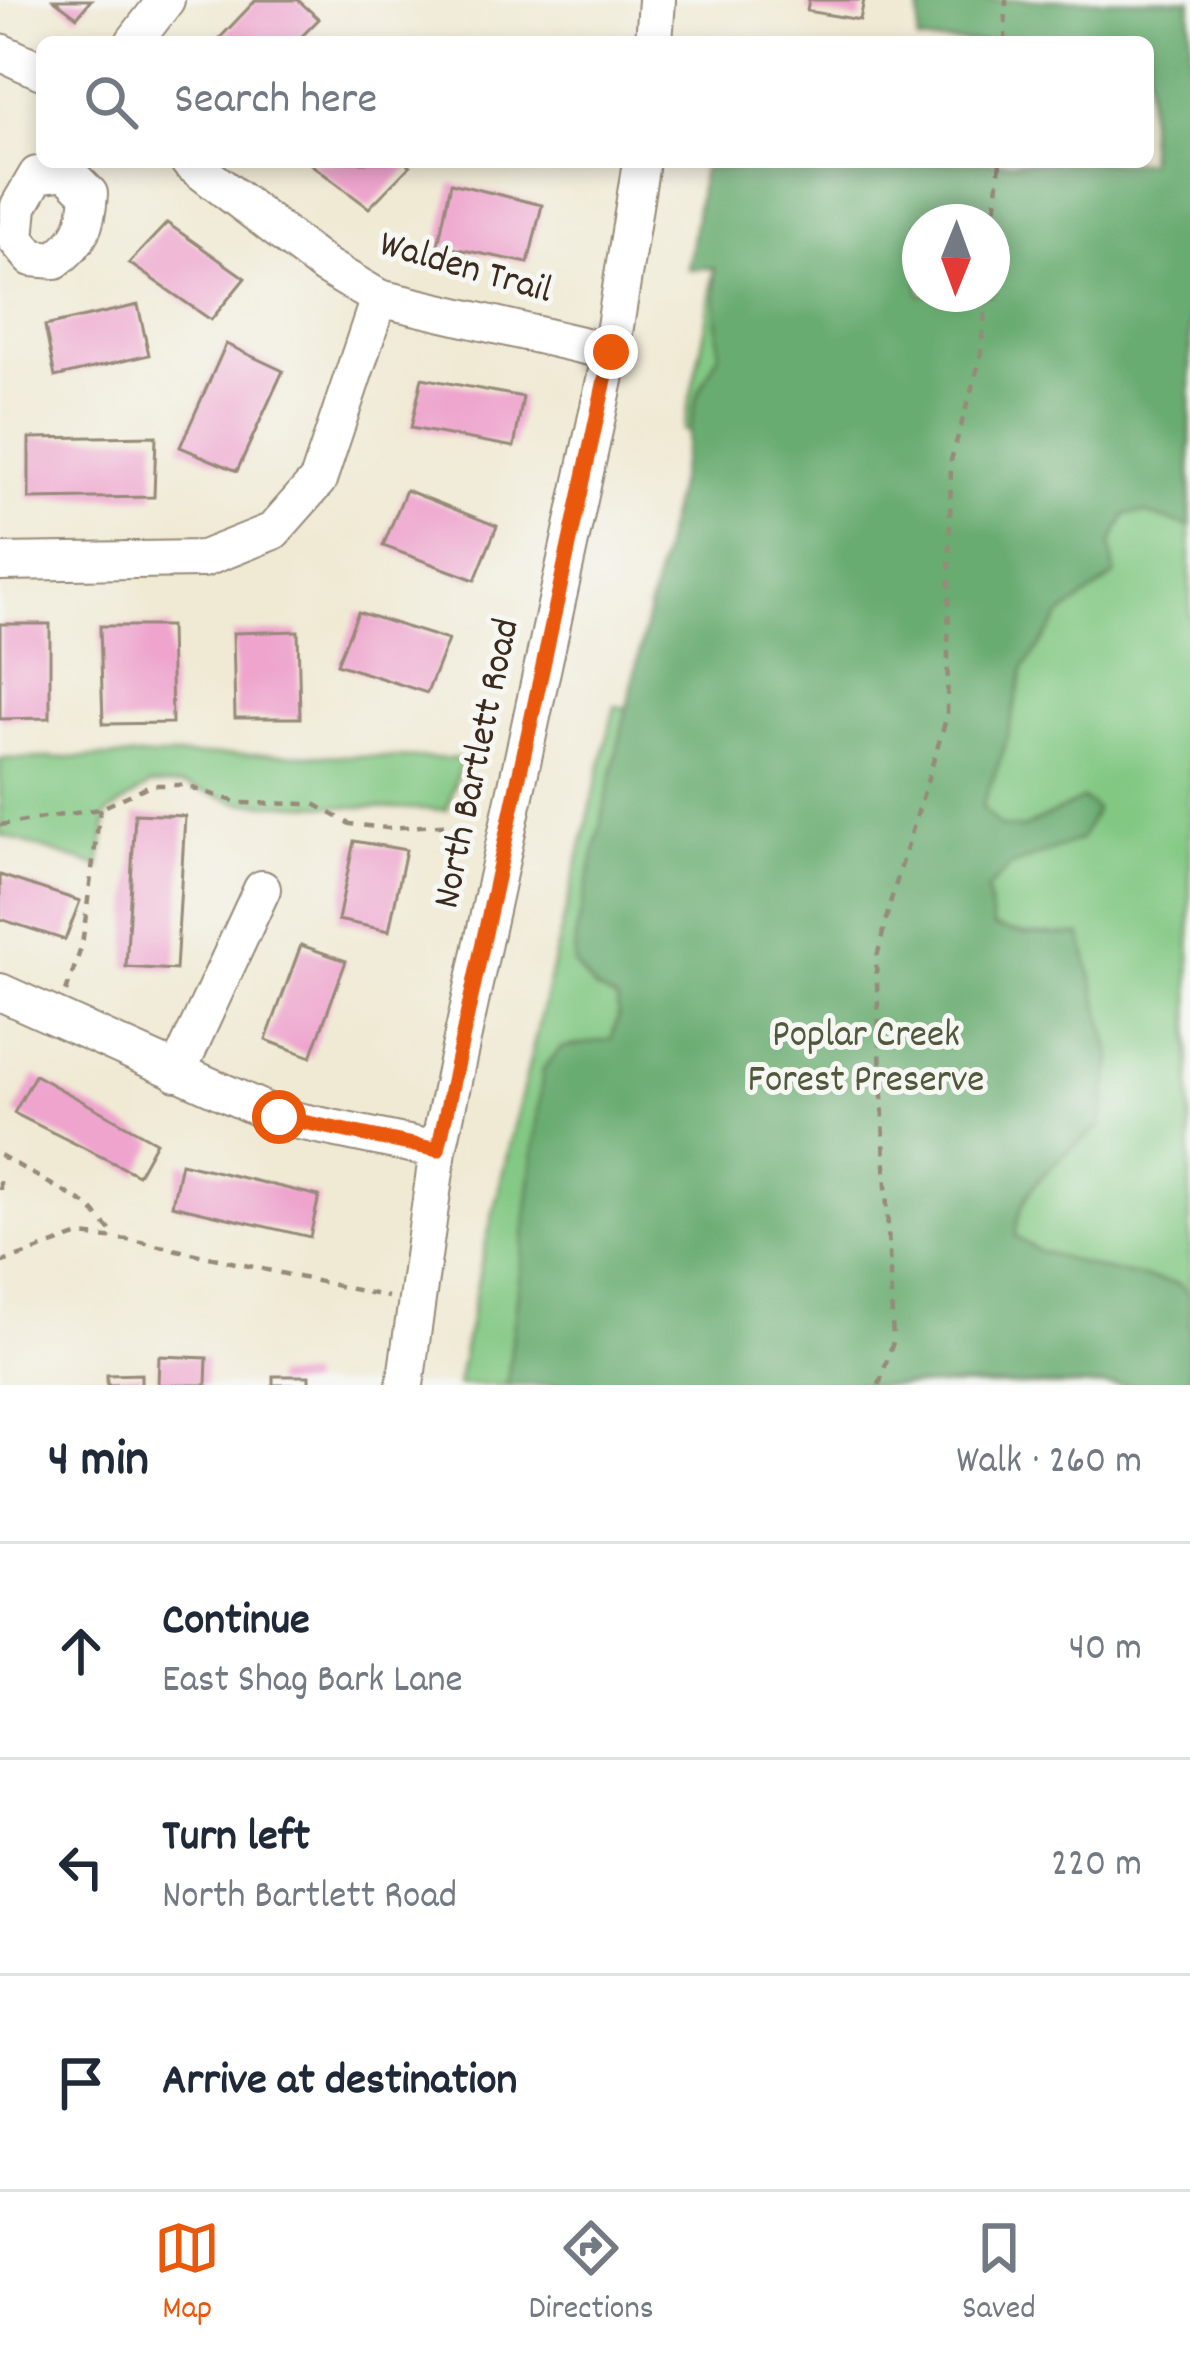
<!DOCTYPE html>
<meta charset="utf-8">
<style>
:root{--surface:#fff;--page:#f2f2f3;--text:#1f2937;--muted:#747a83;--line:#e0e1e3;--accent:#ea580c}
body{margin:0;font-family:Dekko,sans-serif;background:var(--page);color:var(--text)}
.compass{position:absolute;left:902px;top:204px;width:108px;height:108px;border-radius:50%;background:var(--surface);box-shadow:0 6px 18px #0003;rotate:181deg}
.stop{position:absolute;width:36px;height:36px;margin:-27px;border:9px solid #ea580c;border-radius:50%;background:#fff}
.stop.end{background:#ea580c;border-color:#fff;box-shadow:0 3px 12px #0008}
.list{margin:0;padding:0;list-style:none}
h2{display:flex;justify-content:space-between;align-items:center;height:156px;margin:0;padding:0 48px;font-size:51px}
h2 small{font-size:39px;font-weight:400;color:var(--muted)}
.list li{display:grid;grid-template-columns:78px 1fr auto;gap:36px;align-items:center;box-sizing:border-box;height:216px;padding:0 48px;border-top:3px solid var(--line)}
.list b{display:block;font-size:45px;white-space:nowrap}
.list p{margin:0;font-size:39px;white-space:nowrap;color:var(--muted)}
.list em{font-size:39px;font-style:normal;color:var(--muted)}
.icon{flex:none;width:66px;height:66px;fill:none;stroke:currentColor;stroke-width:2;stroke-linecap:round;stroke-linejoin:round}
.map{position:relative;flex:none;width:1190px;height:1385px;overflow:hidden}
.search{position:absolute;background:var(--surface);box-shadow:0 6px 18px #0003;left:36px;right:36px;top:36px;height:132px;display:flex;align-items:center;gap:30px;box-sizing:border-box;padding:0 42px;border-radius:18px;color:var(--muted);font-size:45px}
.sheet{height:804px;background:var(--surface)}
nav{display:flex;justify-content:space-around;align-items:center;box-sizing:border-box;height:168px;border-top:3px solid var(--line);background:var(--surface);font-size:33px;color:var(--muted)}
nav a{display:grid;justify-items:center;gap:6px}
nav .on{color:var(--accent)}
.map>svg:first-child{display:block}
.green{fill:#82c883;stroke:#5e7950;stroke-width:3}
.forest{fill:#69ac71;stroke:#526b48;stroke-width:3;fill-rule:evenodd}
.building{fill:#eea4cd}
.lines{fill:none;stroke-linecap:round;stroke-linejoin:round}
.minor-casing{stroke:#968a79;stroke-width:40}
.path{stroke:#968a79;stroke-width:4.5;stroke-dasharray:9 9;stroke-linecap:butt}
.minor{stroke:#fff;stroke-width:36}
.route{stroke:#ea580c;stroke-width:15}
.labels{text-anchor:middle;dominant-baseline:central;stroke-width:10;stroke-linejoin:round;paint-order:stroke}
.street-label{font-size:39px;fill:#3b2a1e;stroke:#f6f6f2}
.park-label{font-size:39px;fill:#50593c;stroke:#f6f6f2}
</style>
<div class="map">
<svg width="1190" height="1385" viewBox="0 0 1190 1385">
<rect width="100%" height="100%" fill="#f6f6f2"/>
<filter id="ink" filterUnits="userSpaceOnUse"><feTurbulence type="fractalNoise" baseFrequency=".00833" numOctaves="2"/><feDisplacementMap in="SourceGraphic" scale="24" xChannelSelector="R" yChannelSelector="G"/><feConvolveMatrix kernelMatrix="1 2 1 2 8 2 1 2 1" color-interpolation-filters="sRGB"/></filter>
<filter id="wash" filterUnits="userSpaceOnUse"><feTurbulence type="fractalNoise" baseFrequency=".004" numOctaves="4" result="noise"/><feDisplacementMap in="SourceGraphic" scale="48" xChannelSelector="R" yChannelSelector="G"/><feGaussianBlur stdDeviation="2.7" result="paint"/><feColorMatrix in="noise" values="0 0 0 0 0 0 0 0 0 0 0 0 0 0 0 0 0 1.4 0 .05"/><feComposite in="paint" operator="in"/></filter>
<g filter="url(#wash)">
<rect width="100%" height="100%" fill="#f0ead4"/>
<path class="green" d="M1190,0v1385h-733l25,-126 133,-553 12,2 66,-274 -10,-4 24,-109 7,-54 206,27h72v-72l156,-60v-120z
M267,754l195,5 -15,51 -207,-7 -57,-18h-33l-43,29 -7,53 -100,-32v-76z"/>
<path class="forest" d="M920,0h270v527l-45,-14 -19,1 -15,30 4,31 -54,40 -37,53 -20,82 -22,57 18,20 23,1 60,-29 13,10 -15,30 -70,27 -24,23 6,38 31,7 57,1 31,123 -11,68c-38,30 -85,60 -85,111l21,13 65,19 77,15 11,12v89h-683l36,-316 18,-21 50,-9 7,-22 -1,-17 -22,-11 -21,-25 1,-25 122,-543 22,-43 -5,-85 -26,1 15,-101 206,-3 1,-3h238v-120h-230zM920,222h72v72h-72z"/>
<g id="blocks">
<path class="building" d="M54,0h37l-14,17z
M256,0h42l21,19 -23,23h-80z
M809,0h55l-4,20 -53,-9z
M308,162h96l6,4 -41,42z
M451,183l91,22 -14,58 -90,-18z
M167,223l78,55 -34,42 -82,-57z
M138,305l11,50 -94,22 -10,-51z
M226,344l57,27 -46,100 -57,-24z
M422,378l101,19 -9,50 -103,-19z
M156,436l-2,61 -125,2v-61z
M406,490l91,36 -22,54 -92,-34z
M358,612l90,28 -21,53 -90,-29z
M0,624h50v94l-50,1z
M100,626h70l2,97 -69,1z
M298,631l2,87h-65l-2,-85z
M135,814l50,2 -9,154 -50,-3z
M354,841l52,9 -17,81 -51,-11z
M0,875l80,26 -15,39 -65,-21z
M301,945l45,16 -35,96 -45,-17z
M35,1075l121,67 -18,33 -124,-62z
M181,1163l138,33 -9,41 -138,-32z
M159,1356l48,2 -1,27h-48z
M141,1374v11h-34v-10z
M273,1376h36v9h-36z"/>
</g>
</g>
<g filter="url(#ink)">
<use href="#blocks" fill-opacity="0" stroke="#968a79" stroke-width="3"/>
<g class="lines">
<g class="minor-casing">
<path id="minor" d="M134,42l32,-42
M654,42l3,-42
M0,52l42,19
M189,162l136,104 54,32 232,54
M66,171l23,23c-2,31 -8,47 -34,66l-23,-2 -16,-19 3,-33 18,-31z
M0,562l203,-3 70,-28 45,-51 61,-182
M0,992l279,125 159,33
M177,1073l85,-184
M405,1385l33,-235 173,-798 30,-190"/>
</g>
<path class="path" d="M1005,42l1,-42
M992,244l8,-82
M0,825l100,-16 50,-24h33l57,18 74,1 36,20 37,4 72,-4
M66,992l16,-47 18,-136
M0,1155l89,51 27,31
M0,1181v15
M0,1263l80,-28 57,6 251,56
M879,1385l14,-43 -17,-381 15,-61 56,-184 4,-256 29,-100 7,-66"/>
<use href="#minor" class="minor"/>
</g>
</g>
<g class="lines" filter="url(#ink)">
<path class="route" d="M279,1117l159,33 173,-798"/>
</g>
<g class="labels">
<g class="street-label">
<text transform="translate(465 270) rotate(16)">Walden Trail</text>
<text transform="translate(479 764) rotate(-78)">North Bartlett Road</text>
</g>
<g class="park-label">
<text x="866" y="1037">Poplar Creek<tspan x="866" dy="45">Forest Preserve</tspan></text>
</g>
</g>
</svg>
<svg class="compass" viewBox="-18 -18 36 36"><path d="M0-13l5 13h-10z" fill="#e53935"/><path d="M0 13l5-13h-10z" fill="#747a83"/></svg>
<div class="stop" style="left:279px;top:1117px"></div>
<div class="stop end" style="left:611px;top:352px"></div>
<div class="search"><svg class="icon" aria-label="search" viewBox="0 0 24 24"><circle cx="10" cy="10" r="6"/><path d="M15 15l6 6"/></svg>Search here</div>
</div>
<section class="sheet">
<h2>4 min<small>Walk · 260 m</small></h2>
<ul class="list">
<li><svg class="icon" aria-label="ahead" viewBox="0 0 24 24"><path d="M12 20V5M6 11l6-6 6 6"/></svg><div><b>Continue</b><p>East Shag Bark Lane</p></div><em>40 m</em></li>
<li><svg class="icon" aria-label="left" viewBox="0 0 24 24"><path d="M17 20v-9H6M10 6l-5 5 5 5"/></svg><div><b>Turn left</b><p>North Bartlett Road</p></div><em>220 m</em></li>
<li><svg class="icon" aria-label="arrive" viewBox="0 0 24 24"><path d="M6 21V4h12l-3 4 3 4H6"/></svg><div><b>Arrive at destination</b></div></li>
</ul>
</section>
<nav>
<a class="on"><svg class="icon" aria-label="map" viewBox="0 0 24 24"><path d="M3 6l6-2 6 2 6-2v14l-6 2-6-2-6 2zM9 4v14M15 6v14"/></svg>Map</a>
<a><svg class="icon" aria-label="directions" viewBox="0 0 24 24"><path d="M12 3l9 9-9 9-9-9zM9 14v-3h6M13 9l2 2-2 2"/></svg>Directions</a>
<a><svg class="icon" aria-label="saved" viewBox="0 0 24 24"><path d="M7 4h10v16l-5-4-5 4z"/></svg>Saved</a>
</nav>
